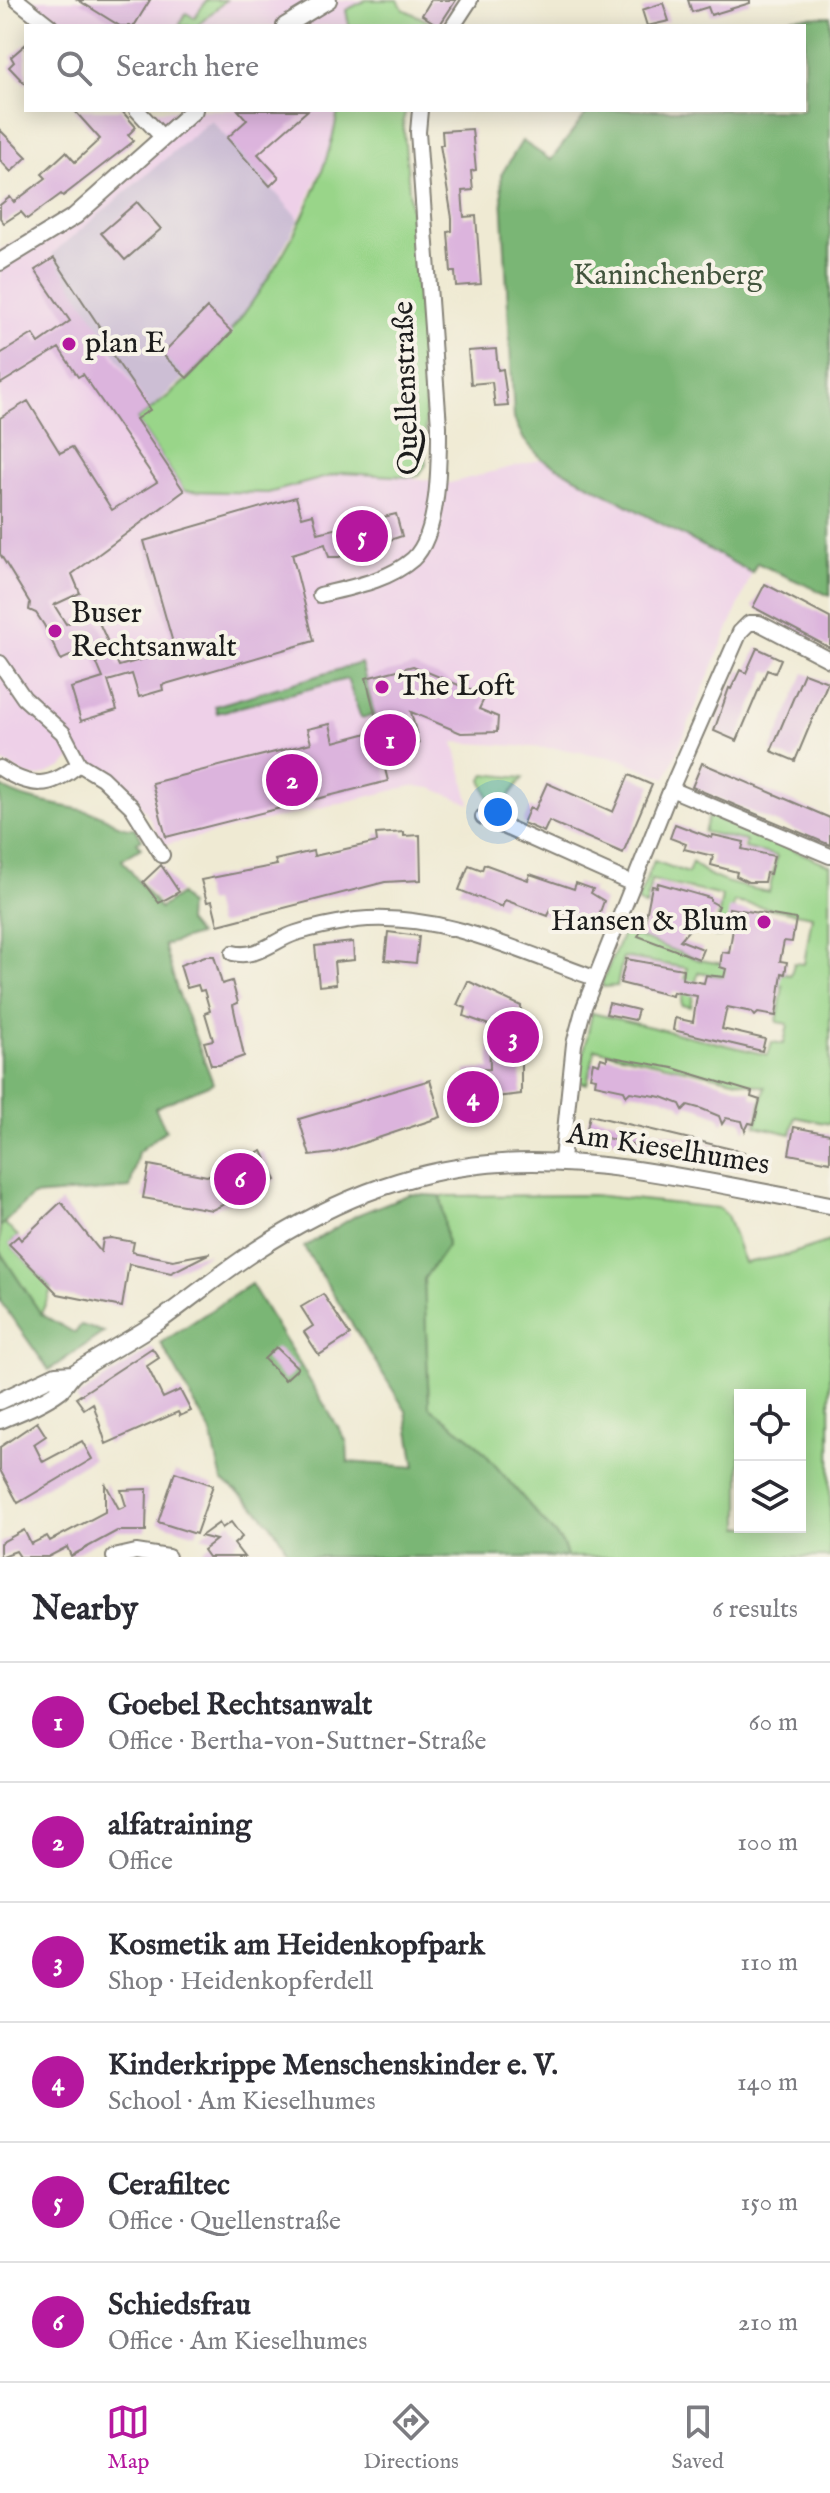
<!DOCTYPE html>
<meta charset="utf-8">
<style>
:root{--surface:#fff;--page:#f2f2f3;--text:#2b2b33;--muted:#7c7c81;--line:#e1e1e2;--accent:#b5179e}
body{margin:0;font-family:"IM FELL English",serif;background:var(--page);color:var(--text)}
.controls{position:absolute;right:24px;bottom:24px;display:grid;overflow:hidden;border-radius:0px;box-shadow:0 4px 20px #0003}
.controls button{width:72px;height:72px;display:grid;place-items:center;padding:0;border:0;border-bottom:2px solid var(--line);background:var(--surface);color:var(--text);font:40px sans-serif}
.you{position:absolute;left:498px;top:812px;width:28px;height:28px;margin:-20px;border:6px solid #fff;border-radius:50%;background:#1a73e8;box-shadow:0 0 0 12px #1a73e833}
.badge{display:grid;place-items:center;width:52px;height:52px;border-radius:50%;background:var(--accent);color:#fff;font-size:26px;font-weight:700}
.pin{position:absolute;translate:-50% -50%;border:4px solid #fff;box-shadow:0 2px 8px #0006}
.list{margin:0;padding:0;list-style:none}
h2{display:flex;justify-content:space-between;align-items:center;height:104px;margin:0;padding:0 32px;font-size:34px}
h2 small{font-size:26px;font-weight:400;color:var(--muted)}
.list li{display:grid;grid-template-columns:52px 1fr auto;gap:24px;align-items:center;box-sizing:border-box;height:120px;padding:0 32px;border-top:2px solid var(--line)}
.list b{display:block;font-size:30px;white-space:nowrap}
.list p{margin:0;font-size:26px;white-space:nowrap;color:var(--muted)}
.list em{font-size:26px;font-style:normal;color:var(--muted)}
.icon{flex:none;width:44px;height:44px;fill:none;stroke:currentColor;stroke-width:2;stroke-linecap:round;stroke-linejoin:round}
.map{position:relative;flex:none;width:830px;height:1557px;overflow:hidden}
.search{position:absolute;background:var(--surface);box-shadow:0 4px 20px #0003;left:24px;right:24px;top:24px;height:88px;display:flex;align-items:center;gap:20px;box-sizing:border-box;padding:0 28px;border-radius:0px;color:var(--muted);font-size:30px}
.sheet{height:824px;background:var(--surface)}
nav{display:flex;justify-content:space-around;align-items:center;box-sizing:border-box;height:112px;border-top:2px solid var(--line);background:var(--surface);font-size:22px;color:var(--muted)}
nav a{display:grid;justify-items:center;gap:4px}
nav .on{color:var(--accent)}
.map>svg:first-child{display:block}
.built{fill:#eed0e8}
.industrial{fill:#ccbed4}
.green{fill:#99d589;stroke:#5a7852;stroke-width:2;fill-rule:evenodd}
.forest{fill:#7ab675;stroke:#4b6948;stroke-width:2}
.building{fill:#dcb4dd}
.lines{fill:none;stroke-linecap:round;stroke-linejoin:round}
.minor-casing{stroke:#868378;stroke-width:18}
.tertiary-casing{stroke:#868378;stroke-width:20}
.minor{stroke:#fff;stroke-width:14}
.tertiary{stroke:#fff;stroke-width:16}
.poi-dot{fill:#b5179e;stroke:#f7f3e8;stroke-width:3}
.labels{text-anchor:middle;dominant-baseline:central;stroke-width:8;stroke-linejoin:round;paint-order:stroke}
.park-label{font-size:30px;fill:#42543d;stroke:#f7f3e8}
.poi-label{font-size:30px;fill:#1c1c1c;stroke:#f7f3e8;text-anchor:start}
.street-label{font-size:30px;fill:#1c1c1c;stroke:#f7f3e8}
</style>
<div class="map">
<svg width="830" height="1557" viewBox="0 0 830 1557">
<rect width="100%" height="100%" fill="#f7f3e8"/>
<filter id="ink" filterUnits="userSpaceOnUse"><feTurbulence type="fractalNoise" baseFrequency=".0125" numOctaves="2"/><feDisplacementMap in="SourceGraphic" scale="16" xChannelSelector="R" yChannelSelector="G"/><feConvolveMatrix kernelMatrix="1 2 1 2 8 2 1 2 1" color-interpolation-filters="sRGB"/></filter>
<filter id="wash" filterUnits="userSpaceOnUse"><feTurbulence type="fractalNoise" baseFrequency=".006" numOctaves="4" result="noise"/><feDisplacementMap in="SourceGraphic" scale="32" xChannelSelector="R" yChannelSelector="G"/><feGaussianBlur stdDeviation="1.8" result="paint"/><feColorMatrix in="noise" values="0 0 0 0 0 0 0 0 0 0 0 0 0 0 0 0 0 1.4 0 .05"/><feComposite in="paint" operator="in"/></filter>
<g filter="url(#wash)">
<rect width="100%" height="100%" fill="#efead3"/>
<path class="built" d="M33,0h333l-20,10 3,16h-282z
M153,110h185l-6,34 -33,75 -149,191 -13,9 47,71 84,3 74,-20 25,-1 83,11 92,-24 210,114 -86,205 -46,-19 -58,-10 -108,-7 16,62 -38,-16 -20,-2 -248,59 -16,-30 -22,-30 -49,-32 -15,14 -23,10 -13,-2 -26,-15v-510l70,-41 55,-50 22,-21 9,-24z"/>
<path class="industrial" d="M211,120l88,99 -48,88 -19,25 -82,78 -98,-156z"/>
<path class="green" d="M207,0h19l-29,26h-18l7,-13 8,5z
M366,0h32l5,9 35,17h-89l-3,-16z
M338,110h68l-3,10 22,254 1,91 -7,10 -7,2 -70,-4 -74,20 -84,-2 -48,-72c90,-54 187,-206 202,-309z
M485,774l38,4 -25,32 -6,-5 -10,-25z
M709,815l121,50v259l-35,-7 -4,17 -35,-8 9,-39 -170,-38 -8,35 -9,-3 14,-68 176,42 4,-13 12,2 4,-20 -11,-2 6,-36 -85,-13 -7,34 -10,-2 6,-37 -64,-11 -6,29 -14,1 -1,-5 22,-51 75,29 92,15 3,-12 10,1 8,-48 -78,-14 -5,30 -7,-1 -2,6h-5l7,-41 -71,-16 -5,26 -9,-4 17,-41 34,12 4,-11c21,21 49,24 77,30l8,-36 -32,-8 1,-7 -42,-9z
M592,1195l126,13 9,7 17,48 43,-8 43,-14v316h-263l-4,-13 -88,-102 -46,-35 -5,-128 23,-33 -6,-50zM740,1395h60v132h-60z
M4,1223l14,13 -8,8 42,44 -11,26 -41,-62v-25z"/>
<path class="forest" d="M830,16v580l-73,-33 -5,10 -210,-114 -18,-19 -10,-21 -13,-244 21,-34 29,19 38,-50h215v-84h-54l46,-9z
M361,663l14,52 -14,3 -14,-39 -130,34 -2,-7z
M0,786c29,18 62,18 94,27 17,5 22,16 41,15l7,11 -5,3 4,6 -19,12 38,48 20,-14 8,11 -1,17 11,13 -34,10 13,45 36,93 -58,25 11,22 -28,22 -8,36 -98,8 -32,31z
M410,1194l31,2 6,50 -23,33 5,128 46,35 88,102 4,13h-277c-13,-31 -40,-58 -68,-76l-11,-48 -50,-90 90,-59 96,158 1,20 67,5 -9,-56 -102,-164 53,-32z
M0,1252l41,62 34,19 6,-8 23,7 -55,38 -49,-69z"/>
<g id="blocks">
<path class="building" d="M78,0h72l-16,26h-14z
M431,0h25l-17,26 -17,-11z
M688,0h62v3l-39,12 -3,-8 -16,5z
M663,3l6,18 -22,5 -5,-16z
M26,44v41l-17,-18 5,-5 -3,-5z
M74,110h47l15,17 -8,8 6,6 -71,55 -2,-2 -34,25 -6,-7 -17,11 -4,-5v-13l10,-8 4,5 32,-24 -4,-4 24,-22 9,10 25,-23z
M238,110h70l-50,44 21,23 -9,9 -43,-48 20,-18z
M472,129l4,41 -5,1 2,19 -11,1 2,26 12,-1 5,68 -25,2 -1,-14h-4l-3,-40 4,-1v-13l-12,-73h3l-1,-14z
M0,130l27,27 -16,15 -11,-12z
M137,202l24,27 -36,31 -24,-27z
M54,258l53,80 -4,3 47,69 -14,9 48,72 -112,83 8,19 -26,12 12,19 28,-12 25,54 56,-16 -31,-109 152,-44 6,20 11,-3 5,19 78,-19 6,22 -63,21h-10l-4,-13 -33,10 22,87 -152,44 1,5 -24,7 -7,-23 -24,7 9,29 -36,11 -10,-33 32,-10 -13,-31 -29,13 -17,-35 -8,-12 -7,-3 1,-7 -30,-49v-136l28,-17 32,52 12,-6 40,63 45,-28 -74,-108 -5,3 -19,-29 -59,36v-30l33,-20 6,9 31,-22 -35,-51z
M207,308l25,24 -45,46 -25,-24z
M496,349l2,21 5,-1 5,37 -13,1 -3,-25 -21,2 -3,-33z
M765,584l65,34v30l-77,-41z
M757,648l24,11 -6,14 -8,-3 -30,71 -23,-10 15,-43 2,1 9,-19 6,3z
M413,666l65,27 6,6 -5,10 19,8 -1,15 -36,1 -50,-21 8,32 -38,9 7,28 -222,56 -14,-54 159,-40 -4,-14 23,-5 4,18 45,-12 -13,-52z
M804,673l24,9 -33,79 -24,-10z
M702,763l128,55v27l-138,-58z
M629,775l23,10 -29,68 -74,-32 -5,11 -21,-9 7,-16 5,3 12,-27 66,29z
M675,824l37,14 1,-3 31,7 -2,7 32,7 -4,18 -4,-1 -2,9h-16l-12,-6 1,-4 -26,-7 2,-9 -29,-7 2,-5 -16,-6z
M404,832v4l16,-1 1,45 -36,2 -167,43 -6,-24 -5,1 -6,-22 76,-15 -2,-5 38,-9 1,5 63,-14 -1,-8z
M484,864l44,16 2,-6 44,15 2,-6 17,6 -2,4 13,8 -9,25 -44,-17 -3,7 -43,-16 -3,7 -43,-17 10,-25 13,5z
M161,865l18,27 -20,11 -16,-21z
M658,883l52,15v3l9,5 -9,21 -16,-3 -14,16 23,9 -4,10 -61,-23 6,-9 8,-41 5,1z
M729,908l67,11 -4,23 -8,-1 -4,20 7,1 -2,12 -3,-1 -6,43 -18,-3 -3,3 -3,-4 -25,-5 -5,22 43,10 -3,12 -89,-21 2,-12 18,4 4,-26 -24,-4 -1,4 -52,-13 6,-24 57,10 -1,10 22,4 2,-8 18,2 2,-8 -6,-2 2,-15 7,1 4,-24 -7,-2z
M388,932l31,4 -3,27 -31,-3z
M353,942l1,18 -20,2 2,22 -17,2 -4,-40z
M205,956h9l8,28 10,-3 6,22 -5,2 11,51 -25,9h-8l-7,-23 9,-2 -8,-27 5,-2 -6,-21 -4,1 -2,-6 -11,3 -7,-23z
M468,981l53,25v88l-42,5v7h-12l-1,-36 24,-1 -1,-44 -25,-9 2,-8 -9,-3z
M609,1003l29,7 -3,10 -29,-6z
M607,1056l66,12 79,24 -1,5 9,3 -6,24 -5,-1 -4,8 -3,-10 -16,-3 -4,6 -3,-8 -17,-7 -14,-4 -5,5 -3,-6 -18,-7 -32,-5 -4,4 -2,-6 -29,-6 1,-6 -6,-1 3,-15 6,2 2,-6 6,2z
M430,1080l11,37 -108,36 -23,3 -11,-37z
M590,1115l154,37 -5,18 -153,-37z
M794,1127l36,7v28l-41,-8z
M262,1151l14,29 -64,30 -69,-12 6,-33 58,11z
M61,1202l40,50 2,-13 8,-1 23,4 -2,10 41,8 37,-7 -39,20 -42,-9 -7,43 -64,-13 -49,-50 9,-8 3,4z
M323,1294l27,41 -31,20 -15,-23 9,-6 -12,-19z
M276,1347l22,21 -13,12 -21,-21z
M152,1348l7,10 -12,8 16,32 17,-8 11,21 -11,5 -2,-4 -72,32 -13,-41 -9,6 -8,-11z
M37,1422l9,14 -12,8 9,18 39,-21 10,18 -74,44 -18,-33v-23z
M175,1472l38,13 -17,49 -38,-12z
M105,1483l14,26 7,-3 -5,-16 26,-1 -1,42h-29l-46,25 -4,-9 -19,10h-28l-4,-6 -16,6v-14l24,-13 7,14 16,-8 3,5 55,-29z
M231,1522l11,15 -8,7 10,13h-36l-5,-7 13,-10 -15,-4 18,-13 3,5z"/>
</g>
</g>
<g filter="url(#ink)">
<use href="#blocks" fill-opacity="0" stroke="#868378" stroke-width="2"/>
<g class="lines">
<g class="minor-casing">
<path id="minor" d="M17,0l33,26
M453,26l17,-26
M137,110l26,28
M320,595c32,-8 68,-14 93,-36 27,-25 26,-99 26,-133l-21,-294 2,-22
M0,663l24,35 39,35 16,31 23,14 30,29 30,48
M0,768c30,20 51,21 79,-4
M671,789l159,67
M483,817l150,67
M233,953c24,6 41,-13 63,-20 19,-6 40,-10 60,-13 82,-9 163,31 238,58
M562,1160l12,-116 10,-37 87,-218 69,-157 9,-9h10l71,37
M114,1557l22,-5 32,5"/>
</g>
<g class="tertiary-casing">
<path id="tertiary" d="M285,26l43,-26
M0,262l75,-46 119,-106
M0,1401l56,-26 17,-1
M0,1420c19,-8 43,-17 60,-30 6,-5 9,-13 16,-18 27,-18 56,-33 83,-51 31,-22 61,-47 93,-68 209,-138 351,-89 578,-48"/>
</g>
<use href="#minor" class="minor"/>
<use href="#tertiary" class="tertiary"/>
</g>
</g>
<g class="poi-dot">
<circle cx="69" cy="344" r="8"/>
<circle cx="55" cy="631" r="8"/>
<circle cx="382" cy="687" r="8"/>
<circle cx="764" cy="922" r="8"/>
</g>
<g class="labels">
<g class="park-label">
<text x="668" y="276">Kaninchenberg</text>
</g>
<g class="poi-label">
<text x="85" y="344">plan E</text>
<text x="71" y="614">Buser<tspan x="71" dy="34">Rechtsanwalt</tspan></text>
<text x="398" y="687">The Loft</text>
<text x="748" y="922" text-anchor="end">Hansen &amp; Blum</text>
</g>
<g class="street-label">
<text transform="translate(407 388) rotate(-92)">Quellenstraße</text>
<text transform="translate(668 1150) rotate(9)">Am Kieselhumes</text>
</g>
</g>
</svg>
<div class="controls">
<button><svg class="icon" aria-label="locate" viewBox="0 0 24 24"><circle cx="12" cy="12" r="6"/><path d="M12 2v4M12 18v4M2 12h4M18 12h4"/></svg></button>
<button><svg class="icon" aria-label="layers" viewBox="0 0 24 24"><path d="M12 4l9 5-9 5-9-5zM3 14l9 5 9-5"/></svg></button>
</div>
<div class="you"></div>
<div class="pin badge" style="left:390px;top:740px">1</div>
<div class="pin badge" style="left:292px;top:780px">2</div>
<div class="pin badge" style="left:513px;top:1037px">3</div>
<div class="pin badge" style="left:473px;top:1097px">4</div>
<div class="pin badge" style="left:362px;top:536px">5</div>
<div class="pin badge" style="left:240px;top:1179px">6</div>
<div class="search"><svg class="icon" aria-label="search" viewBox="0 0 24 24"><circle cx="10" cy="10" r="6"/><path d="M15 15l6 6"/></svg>Search here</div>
</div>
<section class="sheet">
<h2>Nearby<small>6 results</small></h2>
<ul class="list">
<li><span class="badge">1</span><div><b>Goebel Rechtsanwalt</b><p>Office · Bertha-von-Suttner-Straße</p></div><em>60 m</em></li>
<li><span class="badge">2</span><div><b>alfatraining</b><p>Office</p></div><em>100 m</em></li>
<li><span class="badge">3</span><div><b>Kosmetik am Heidenkopfpark</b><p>Shop · Heidenkopferdell</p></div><em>110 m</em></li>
<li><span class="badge">4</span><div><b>Kinderkrippe Menschenskinder e. V.</b><p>School · Am Kieselhumes</p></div><em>140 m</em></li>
<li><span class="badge">5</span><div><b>Cerafiltec</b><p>Office · Quellenstraße</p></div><em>150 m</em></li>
<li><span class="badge">6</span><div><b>Schiedsfrau</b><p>Office · Am Kieselhumes</p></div><em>210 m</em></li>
</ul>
</section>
<nav>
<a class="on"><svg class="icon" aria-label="map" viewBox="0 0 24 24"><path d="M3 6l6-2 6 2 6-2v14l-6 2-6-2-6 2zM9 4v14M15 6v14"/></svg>Map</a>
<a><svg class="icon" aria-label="directions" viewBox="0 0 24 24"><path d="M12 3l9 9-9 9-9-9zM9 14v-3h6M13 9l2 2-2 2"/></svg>Directions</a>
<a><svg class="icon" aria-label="saved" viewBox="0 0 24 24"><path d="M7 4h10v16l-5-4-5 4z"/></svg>Saved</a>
</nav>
